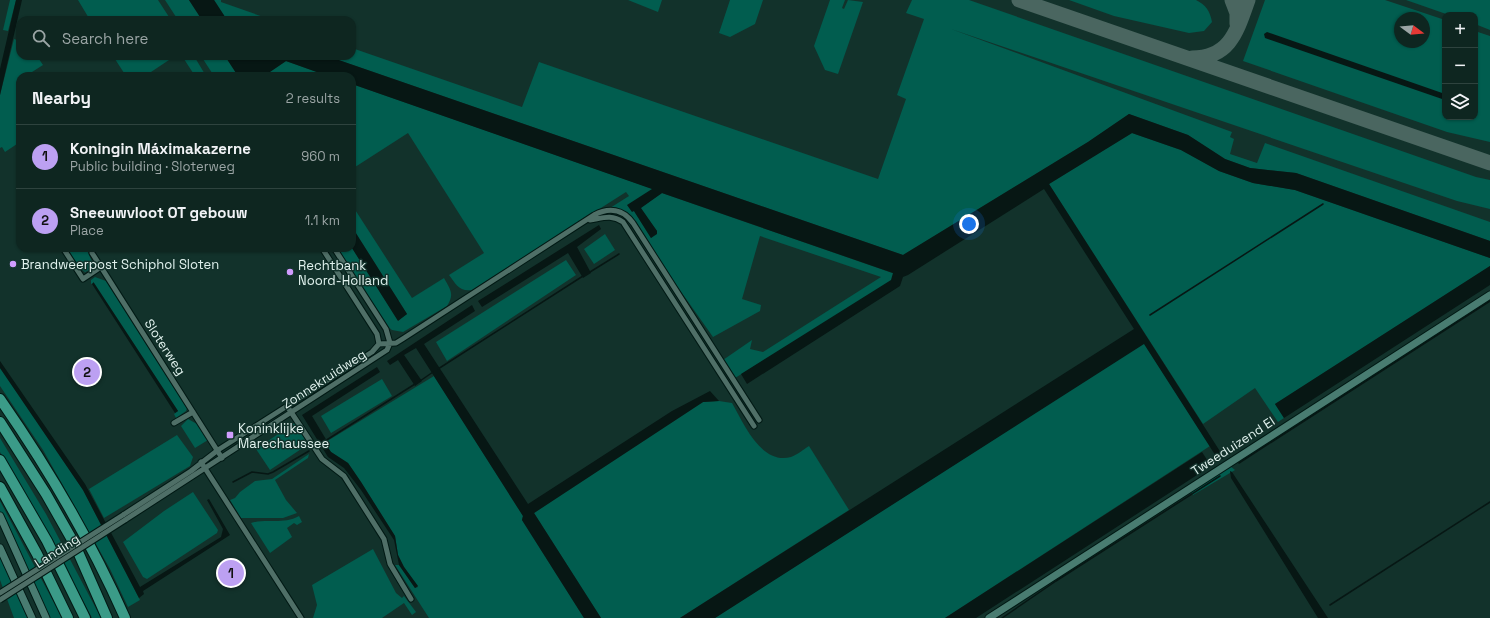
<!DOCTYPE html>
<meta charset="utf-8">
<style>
:root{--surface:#0e2620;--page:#172e29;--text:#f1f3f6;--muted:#9ba5a5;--line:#2e433e;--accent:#bca0f2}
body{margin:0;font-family:"Space Grotesk",sans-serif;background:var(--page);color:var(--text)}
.controls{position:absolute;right:12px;top:12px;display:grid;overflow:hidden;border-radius:8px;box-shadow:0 1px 3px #0004}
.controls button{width:36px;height:36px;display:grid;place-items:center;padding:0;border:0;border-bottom:1px solid var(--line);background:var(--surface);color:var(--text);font:20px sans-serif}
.compass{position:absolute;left:1394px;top:12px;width:36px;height:36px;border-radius:50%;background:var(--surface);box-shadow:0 1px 3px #0004;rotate:106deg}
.you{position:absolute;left:969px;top:224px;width:14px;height:14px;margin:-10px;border:3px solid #fff;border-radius:50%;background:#1a73e8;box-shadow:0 0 0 6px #1a73e833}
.badge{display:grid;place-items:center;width:26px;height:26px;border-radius:50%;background:var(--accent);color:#111;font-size:13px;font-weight:700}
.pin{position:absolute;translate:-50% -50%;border:2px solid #fff;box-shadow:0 1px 4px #0006}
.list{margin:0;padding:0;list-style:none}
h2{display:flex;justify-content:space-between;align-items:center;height:52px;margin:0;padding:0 16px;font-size:17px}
h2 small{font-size:13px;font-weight:400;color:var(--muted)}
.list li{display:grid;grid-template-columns:26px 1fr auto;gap:12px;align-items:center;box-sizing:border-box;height:64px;padding:0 16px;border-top:1px solid var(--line)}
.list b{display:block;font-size:15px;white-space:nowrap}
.list p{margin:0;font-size:13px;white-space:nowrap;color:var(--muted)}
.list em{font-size:13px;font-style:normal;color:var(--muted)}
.icon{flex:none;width:22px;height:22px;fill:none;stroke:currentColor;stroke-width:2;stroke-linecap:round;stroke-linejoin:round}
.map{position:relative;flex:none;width:1490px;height:618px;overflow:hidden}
.search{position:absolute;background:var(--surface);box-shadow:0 1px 3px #0004;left:16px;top:16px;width:340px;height:44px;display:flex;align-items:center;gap:10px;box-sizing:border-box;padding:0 14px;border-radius:12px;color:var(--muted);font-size:15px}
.panel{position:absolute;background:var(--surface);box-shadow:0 1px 3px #0004;left:16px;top:72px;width:340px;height:180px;border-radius:12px}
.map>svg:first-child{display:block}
.green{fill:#015d4f;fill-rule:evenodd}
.water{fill:#071714}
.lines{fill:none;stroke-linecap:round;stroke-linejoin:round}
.stream{stroke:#071714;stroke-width:1.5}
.taxiway{stroke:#4a6660;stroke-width:15}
.street-casing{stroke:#001914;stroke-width:7}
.secondary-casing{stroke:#001914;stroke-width:9}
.highway-casing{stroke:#001914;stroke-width:12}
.street{stroke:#4f6f67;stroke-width:5}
.secondary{stroke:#497c71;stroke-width:7}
.highway{stroke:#3b9b88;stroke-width:10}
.street-bridge-casing{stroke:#001914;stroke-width:7;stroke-linecap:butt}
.street-bridge{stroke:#4f6f67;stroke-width:5}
.poi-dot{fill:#d09dfe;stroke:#12322b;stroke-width:1.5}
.labels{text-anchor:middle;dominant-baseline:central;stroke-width:3;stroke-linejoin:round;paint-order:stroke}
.poi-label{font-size:13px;fill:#e1f2ee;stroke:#12322b;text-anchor:start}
.street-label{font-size:13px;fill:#e1f2ee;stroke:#12322b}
</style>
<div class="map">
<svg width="1490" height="618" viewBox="0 0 1490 618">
<rect width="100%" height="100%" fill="#12322b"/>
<path class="green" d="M10,0h6l-8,31 -5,-1z
M78,0h80l13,20h-81z
M165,0h24l13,20h-24z
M214,0h7v2l51,18h-45z
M628,0h34l-4,12z
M730,0h33l-8,24 -25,13 -11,-4z
M830,0h15l-3,8 2,1 4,-9 15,2 -25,72 -13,-4 -11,-24z
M912,0h57l507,177 14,3v29l-33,-8 -506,-172 281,103 -2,5 4,2 -4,15 27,9 8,-20 225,79v19l-194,-68 -46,-5 -25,-9 -37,-24 -59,-21 -41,28 -185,113 -576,-199h25v-8l170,59 17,-45 339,117 28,-80 -9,-4 27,-76 -18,-6z
M1069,0h127c10,5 14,11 16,22l-8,9 -15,2 -75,-17z
M1265,0h120l60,20v97h30v-86l15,5v106l-43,-10 -204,-71zM1400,18h24v24h-24z
M1406,0h84v30l-15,-6v-9h-26z
M14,39l6,2v15h17l6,9 -11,7 2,4h-14v66l-15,10 -3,-5 -2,1v-53z
M113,56h62l-30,20h-19z
M182,56h12l12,20h-11z
M201,56h24l13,20h-24z
M286,61l42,15h-64z
M352,84l301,105 -19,22 17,27 6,-7 -17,-23 22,-15 239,83 -166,102 -12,-18 29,-20 -2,9 13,3 118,-75 -121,-41 -18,63 19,6 -1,6 -47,26 -36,-51 -44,-68 -6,-4 -17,-6 19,-12 -3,-4 -154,98c-13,2 -16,-6 -23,-15l35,-22 -76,-120 -56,36z
M1132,133l49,17 38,21 34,12 42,7 195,68v8l-215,138 9,14 -6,4 -23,-34 -52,36 -154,-240z
M352,205l60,93 32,-20c6,11 11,16 3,28l-44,26 -11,-2 -6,-5 -49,-77h15l46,72 9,-6 -55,-87z
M605,234l10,16 -21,14 -10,-15z
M67,248h19l7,16 -2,5 -6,3 -5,-4z
M566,260l10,15 -129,86 -11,-19z
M95,277l11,4 81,127 -1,3 -10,7 -2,-4 4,-3 -84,-128 -3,1v-4z
M1144,343l66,103 -265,172h-230z
M0,368l83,122 57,110 -12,7 -18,-38 -67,-119 -43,-64z
M434,376l89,140 -1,4 62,98h-155l-34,-53h4l16,23 3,-1 -14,-20 -6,-12 -3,-19 -34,-54 -13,-19 -17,-11 -7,-9z
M382,379l10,17 -61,37 -10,-17z
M719,401l13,2c12,21 29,62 59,54 6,-2 13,-8 18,-11l40,64 -169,108h-79l-67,-105 169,-111z
M188,419l9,5 11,16 -13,8 -14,-22z
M299,420l14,21 -43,29 -14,-21z
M177,435l16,22 -3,9 -86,52 -15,-29z
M0,438l46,76 55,104h-9l-50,-96 -42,-70z
M309,454l-1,4 -33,22 11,20 11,13 -14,5h-42l-11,-18 5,-2 5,-6 15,-11 17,-2z
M1230,466l5,4 -42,25 -3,-4z
M193,492l25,38 -1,3 -70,46 -4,-2 -20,-35 41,-31z
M0,501l62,117h-13l-49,-106z
M299,516l3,6 -5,3 -3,-2 -7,5 5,9 -22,16 -19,-30c16,-5 32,2 48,-7z
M373,549l23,44 6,5 2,-2 12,16 -4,3 -8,-12 -22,15h-69l4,-13 -5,-20z
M0,551l28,67h-14l-14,-38z"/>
<path class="water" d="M16,0h6l-22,95v-26z
M189,0h25l13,20h-25z
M1267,32l178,62v6l-180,-62 -1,-4z
M225,56h102l576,199 185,-113 41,-28 59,21 37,24 25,9 46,5 194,68v17l-195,-68 -42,-7 -34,-12 -38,-21 -49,-17 -83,51 174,272 9,-6 1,2 -14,9 -75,-117 -429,274h-35l454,-289 -90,-140 -136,86 -5,2 -3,9 -153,98 -6,-10 150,-94 2,-7 -231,-80 -21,15 16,23v3l-6,4 -17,-27 -2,1 -5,-7 25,-16 -300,-105v-8h-24l-42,-15 -22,15h-26z
M599,225l2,4 -24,18 14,26 -8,5 -15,-25 -86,54 -4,-6z
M352,227l55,87 -9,7 -46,-73z
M1490,266v19l-206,133 -9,-14z
M94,282v1l84,128 -3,2 -83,-129z
M472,305l3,6 -51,33 104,160 144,-93 38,-20 9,10 -16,1 -169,111 67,105h-17l-62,-98 1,-4 -107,-168 -12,7 18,26 -7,5 -17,-26 -8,5 -3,-4z
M0,361l85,123 55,103 81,-50 2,-8 -16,-29 2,-1 21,36 -87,56 1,3 -5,4 -56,-108 -83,-122z
M377,367l3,5 -68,44 15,25 -2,2 6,9 17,11 13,19 34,54 3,19 6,12 14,19 -3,2 -16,-23 -5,-25 -33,-50 -17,-22 -16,-11 -26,-42z
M1202,452l9,14 -235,152h-31z
M1230,471l2,1 96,146h-10l-87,-140z"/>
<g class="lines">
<path class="stream" d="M590,272l29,-18
M1150,315l173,-111
M438,369l145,-93
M420,381l13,-9
M325,441l90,-57
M1239,463l251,-162
M233,482l19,-10 16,2 5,-2 36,-21
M1330,605l160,-103
M1002,618l54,-37 164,-105"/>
<path class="taxiway" d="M1019,0l471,163
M1232,0l5,13v11
M1192,58c38,0 45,-27 56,-58"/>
<g class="street-casing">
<path id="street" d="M590,220c13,-2 21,-6 33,2l131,204
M63,248l20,31 18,-12
M92,248v5l9,14 121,191
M322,248l55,86 2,10
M287,406l35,53 22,17 40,63 6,25 21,35
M174,423l19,-11
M201,462l100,156
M123,515l68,-44 27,-21 154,-98 7,-8 17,-1 8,-5 190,-123c15,-8 29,-6 39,8l126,197
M125,520l262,-170 3,-7 -4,-14 -52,-81"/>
</g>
<g class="secondary-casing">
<path id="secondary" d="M0,516l46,102
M0,548l32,70
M989,618l501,-323"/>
</g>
<g class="highway-casing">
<path id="highway" d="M0,399c48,69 91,142 125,219
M0,422l46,72 29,51 32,73
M0,460l47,81 38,77
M0,487l37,67 31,64"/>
</g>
<use href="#street" class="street"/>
<use href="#secondary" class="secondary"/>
<use href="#highway" class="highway"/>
<g class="street-bridge-casing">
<path id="street-bridge" d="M0,593l123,-78
M0,600l125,-80"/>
</g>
<use href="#street-bridge" class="street-bridge"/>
</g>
<g class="poi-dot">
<circle cx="13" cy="264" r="4"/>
<circle cx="290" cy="272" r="4"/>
<rect x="226" y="431" width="8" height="8" rx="2"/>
</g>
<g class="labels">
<g class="poi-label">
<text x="21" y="264">Brandweerpost Schiphol Sloten</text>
<text x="298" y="265">Rechtbank<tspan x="298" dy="15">Noord-Holland</tspan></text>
<text x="238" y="428">Koninklijke<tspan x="238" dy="15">Marechaussee</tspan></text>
</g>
<g class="street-label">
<text transform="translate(165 347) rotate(57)">Sloterweg</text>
<text transform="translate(324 379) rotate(-33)">Zonnekruidweg</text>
<text transform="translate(1233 446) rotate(-33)">Tweeduizend El</text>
<text transform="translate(57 551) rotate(-33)">Landing</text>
</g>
</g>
</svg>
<div class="controls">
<button>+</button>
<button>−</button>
<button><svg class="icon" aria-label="layers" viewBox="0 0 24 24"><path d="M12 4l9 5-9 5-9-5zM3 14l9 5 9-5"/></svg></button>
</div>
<svg class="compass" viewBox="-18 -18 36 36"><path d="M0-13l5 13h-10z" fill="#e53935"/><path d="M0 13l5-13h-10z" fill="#9ba5a5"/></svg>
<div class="you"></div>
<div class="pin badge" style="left:231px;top:573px">1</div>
<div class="pin badge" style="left:87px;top:372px">2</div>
<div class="search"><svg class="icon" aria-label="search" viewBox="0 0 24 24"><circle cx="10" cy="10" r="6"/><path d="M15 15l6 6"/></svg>Search here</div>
<section class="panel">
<h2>Nearby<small>2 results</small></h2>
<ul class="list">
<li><span class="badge">1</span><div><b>Koningin Máximakazerne</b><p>Public building · Sloterweg</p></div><em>960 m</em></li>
<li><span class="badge">2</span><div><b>Sneeuwvloot OT gebouw</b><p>Place</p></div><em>1.1 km</em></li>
</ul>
</section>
</div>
